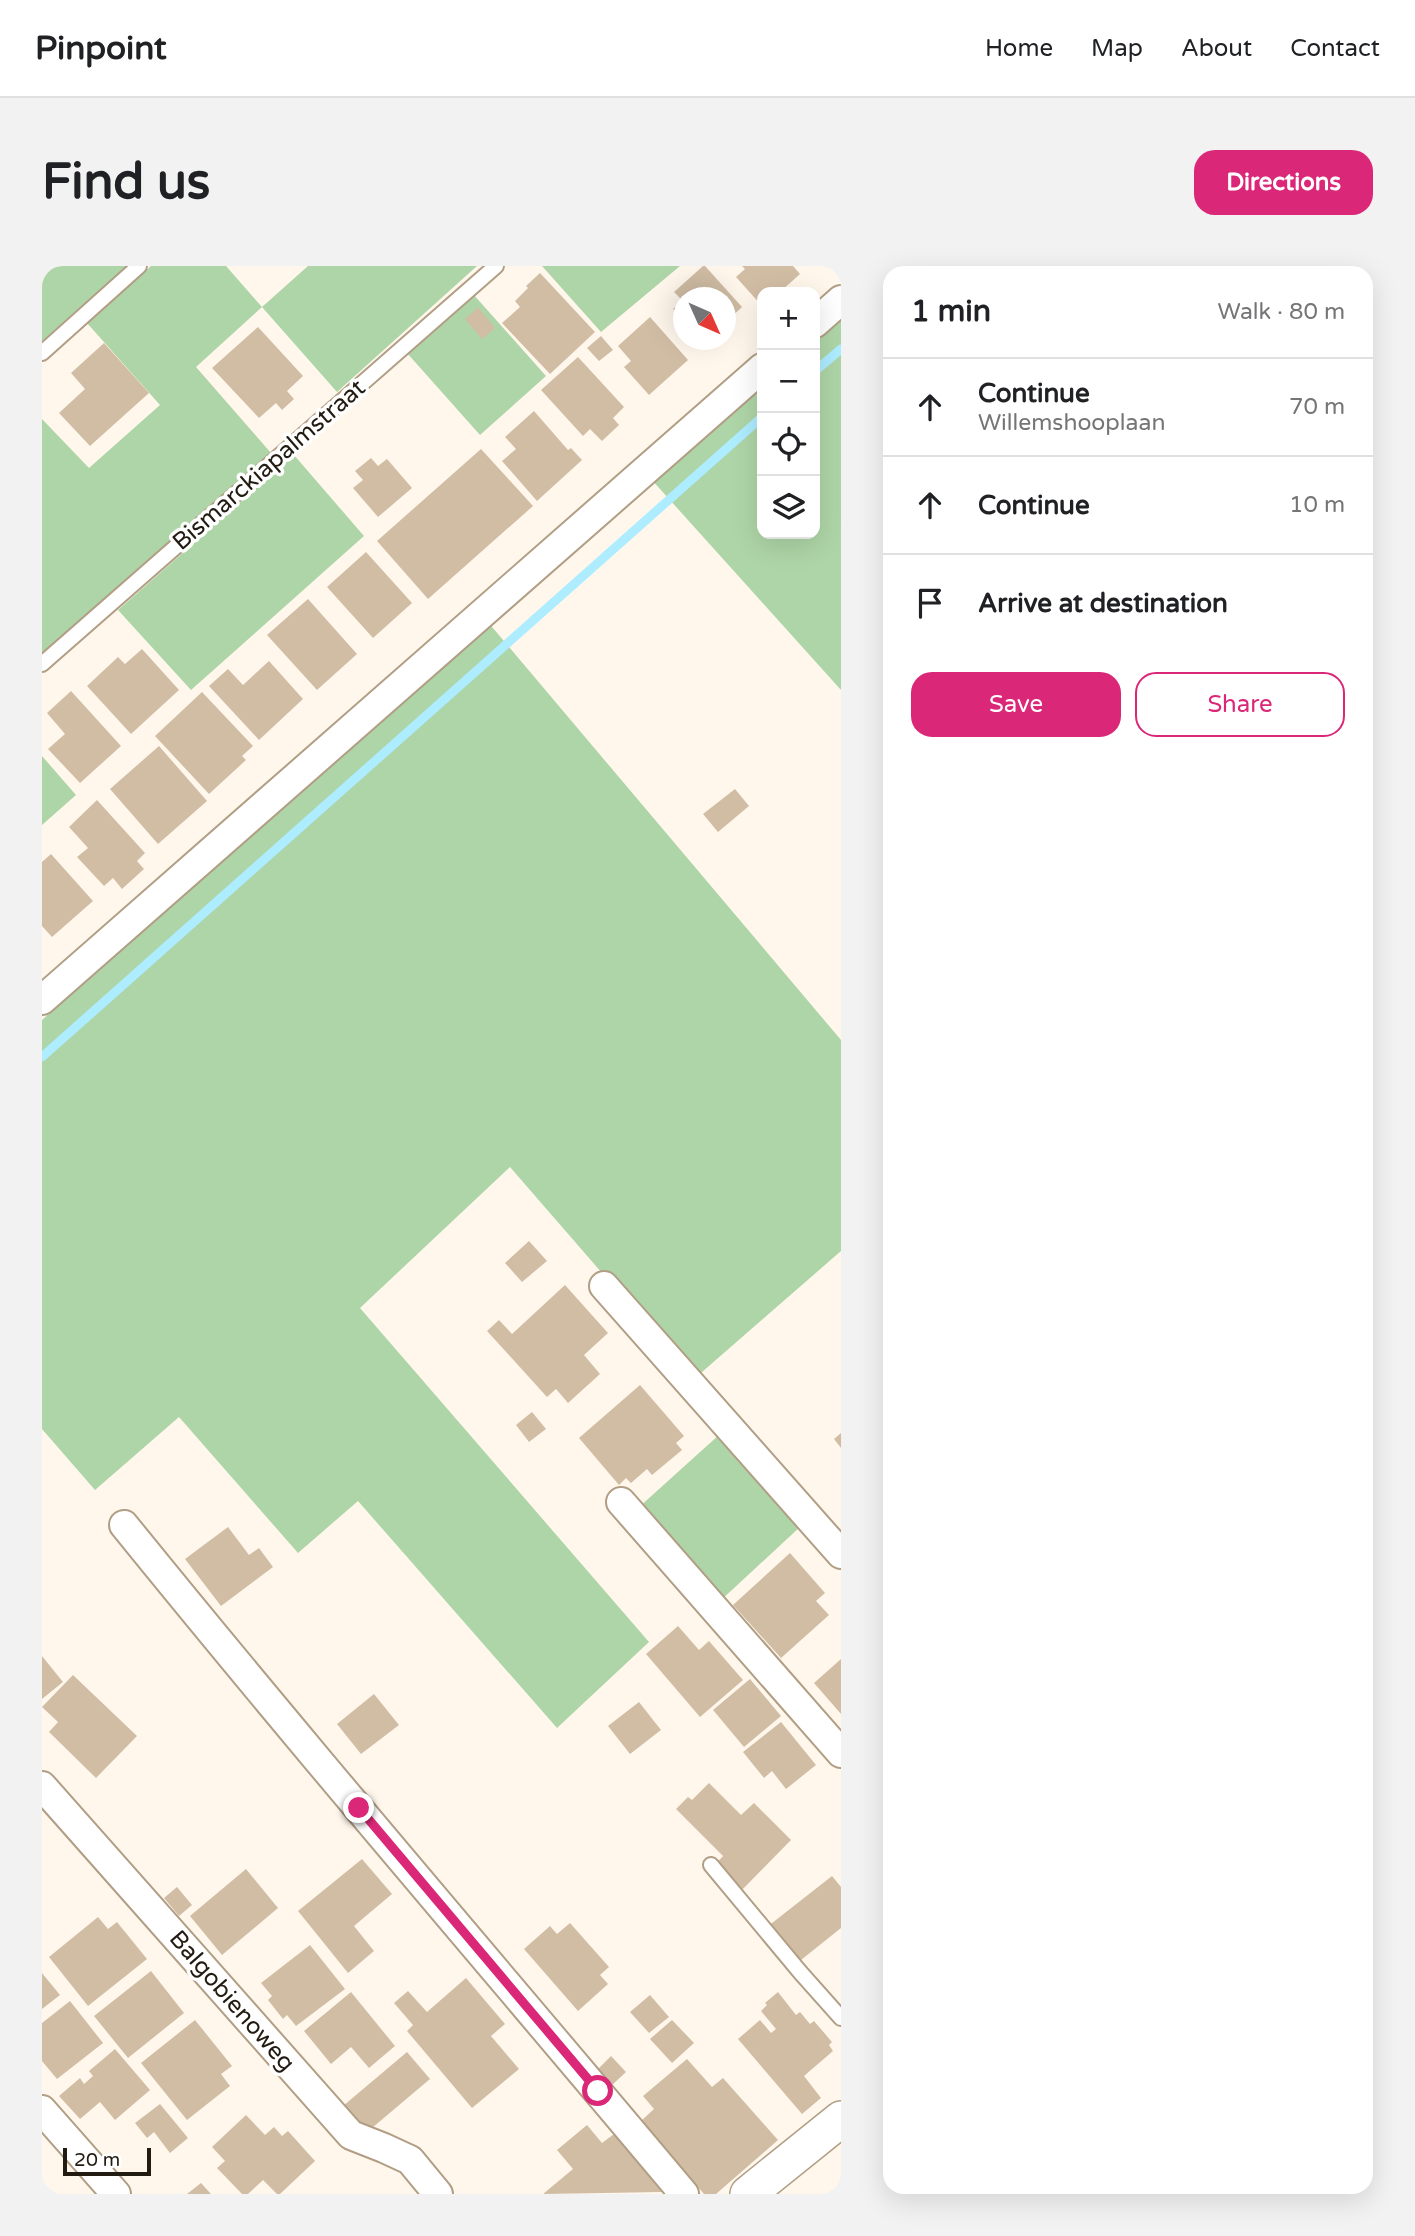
<!DOCTYPE html>
<meta charset="utf-8">
<style>
:root{--surface:#fff;--page:#f2f2f2;--text:#202124;--muted:#757577;--line:#e0e0e0;--accent:#db2777}
body{margin:0;font-family:"Varela Round",sans-serif;background:var(--page);color:var(--text)}
.controls{position:absolute;right:21px;top:21px;display:grid;overflow:hidden;border-radius:14px;box-shadow:0 7px 28px #0002}
.controls button{width:63px;height:63px;display:grid;place-items:center;padding:0;border:0;border-bottom:2px solid var(--line);background:var(--surface);color:var(--text);font:35px sans-serif}
.compass{position:absolute;left:631px;top:21px;width:63px;height:63px;border-radius:50%;background:var(--surface);box-shadow:0 7px 28px #0002;rotate:135deg}
.scale{position:absolute;left:21px;bottom:18px;width:88px;box-sizing:border-box;padding-left:7px;border:4px solid #221b11;border-top:0;font-size:19px;line-height:24px;white-space:nowrap;color:#221b11;-webkit-text-stroke:5px #fff;paint-order:stroke}
.stop{position:absolute;width:21px;height:21px;margin:-16px;border:5px solid #db2777;border-radius:50%;background:#fff}
.stop.end{background:#db2777;border-color:#fff;box-shadow:0 2px 7px #0008}
.list{margin:0;padding:0;list-style:none}
h2{display:flex;justify-content:space-between;align-items:center;height:91px;margin:0;padding:0 28px;font-size:30px}
h2 small{font-size:23px;font-weight:400;color:var(--muted)}
.list li{display:grid;grid-template-columns:46px 1fr auto;gap:21px;align-items:center;box-sizing:border-box;height:98px;padding:0 28px;border-top:2px solid var(--line)}
.list b{display:block;font-size:26px;white-space:nowrap}
.list p{margin:0;font-size:23px;white-space:nowrap;color:var(--muted)}
.list em{font-size:23px;font-style:normal;color:var(--muted)}
.actions{display:flex;gap:14px;padding:21px 28px}
.actions a{flex:1;padding:16px 0;border:2px solid var(--accent);border-radius:21px;text-align:center;font-size:24px;color:var(--accent)}
.actions .main{background:var(--accent);color:#fff}
.icon{flex:none;width:38px;height:38px;fill:none;stroke:currentColor;stroke-width:2;stroke-linecap:round;stroke-linejoin:round}
.map{position:relative;flex:none;width:799px;height:1928px;overflow:hidden;border-radius:21px}
header{display:flex;align-items:center;gap:42px;box-sizing:border-box;height:98px;padding:0 35px;background:var(--surface);border-bottom:2px solid var(--line)}
header strong{font-size:33px}
nav{display:flex;gap:38px;margin-inline-start:auto;font-size:24px}
.intro{display:flex;align-items:center;justify-content:space-between;box-sizing:border-box;height:168px;padding:0 42px}
h1{margin:0;font-size:49px}
.button{padding:18px 32px;border-radius:21px;background:var(--accent);color:#fff;font-size:24px;font-weight:700}
main{display:flex;gap:42px;padding:0 42px}
aside{flex:1;background:var(--surface);border-radius:21px;box-shadow:0 7px 28px #0002}
.map>svg:first-child{display:block}
.green{fill:#aed5a7}
.lines{fill:none;stroke-linecap:round;stroke-linejoin:round}
.stream{stroke:#aeecff;stroke-width:9}
.building{fill:#d1bda4}
.service-casing{stroke:#b19e85;stroke-width:18}
.minor-casing{stroke:#b19e85;stroke-width:32}
.tertiary-casing{stroke:#b19e85;stroke-width:38}
.service{stroke:#fff;stroke-width:14}
.minor{stroke:#fff;stroke-width:28}
.tertiary{stroke:#fff;stroke-width:35}
.route{stroke:#db2777;stroke-width:9}
.labels{text-anchor:middle;dominant-baseline:central;stroke-width:7;stroke-linejoin:round;paint-order:stroke}
.street-label{font-size:24px;fill:#221b11;stroke:#fff}
</style>
<header>
<strong>Pinpoint</strong>
<nav><a>Home</a><a>Map</a><a>About</a><a>Contact</a></nav>
</header>
<div class="intro"><h1>Find us</h1><a class="button">Directions</a></div>
<main>
<div class="map">
<svg width="799" height="1928" viewBox="0 0 799 1928">
<rect width="100%" height="100%" fill="#fff7ec"/>
<path class="green" d="M0,0h87l-87,79z
M109,0h75l36,41 46,-41h169l-140,126 -75,-85 -66,60 75,86 -229,201v-235l47,49 71,-63 -73,-82z
M500,0h138l-79,66z
M431,28l73,82 -66,59 -73,-82z
M799,50v374l-190,-211 111,-94v149h53v-195z
M252,189l70,81 -173,154 -73,-80z
M445,355l354,419v211l-147,128 -184,-212 -150,141 289,334 -92,86 -199,-227 -60,52 -119,-136 -84,73 -53,-61v-409z
M0,490l34,39 -34,30z
M678,1168l81,92 -82,76 -81,-94z"/>
<g class="lines">
<path class="stream" d="M773,105l26,-22
M0,791l720,-640"/>
</g>
<path class="building" d="M661,0h2l37,41 -16,15v-24h-42v22l-11,-11 9,-9 -8,-8z
M700,0h51l7,8 -20,18h-18v14l-26,-29 9,-8z
M498,7l55,59 -45,42 -48,-51 18,-16 -5,-6 13,-13 -2,-2z
M436,41l17,21 -13,11 -17,-20z
M608,51l38,43 -39,35 -25,-28 7,-6 -13,-15z
M216,61l45,49 -16,15 7,8 -12,11 -6,-7 -17,15 -47,-50z
M559,70l12,14 -14,11 -12,-13z
M62,77l45,50 -59,53 -31,-33 26,-24 -14,-16z
M536,91l46,50 -11,11 6,7 -17,16 -12,-12 -7,7 -42,-46z
M492,145l34,39 3,-2 11,12 -45,41 -35,-40 14,-12 -11,-12z
M439,183l52,57 -105,93 -51,-58z
M329,192l7,8 9,-7 25,29 -34,29 -25,-29 10,-8 -8,-9z
M324,286l46,51 -39,35 -46,-51z
M266,333l49,55 -40,36 -50,-55z
M100,383l37,41 -48,44 -44,-48 31,-29 7,7z
M227,395l34,38 -44,41 -50,-54 19,-17 15,16z
M29,425l50,55 -41,37 -32,-34 17,-15 -18,-21z
M160,426l51,54 -11,10 4,4 -37,34 -54,-58z
M117,480l48,55 -49,43 -48,-55z
M693,523l14,17 -31,26 -15,-18z
M55,534l48,53 -8,8 7,8 -22,20 -9,-11 -9,8 -27,-29 11,-9 -19,-21z
M9,588l42,47 -41,36 -10,-11v-64z
M487,975l18,20 -25,21 -17,-19z
M523,1019l43,48 -24,22 16,19 -32,29 -12,-14 -9,8 -60,-66 12,-11 13,14z
M598,1119l44,51 -8,7 6,7 -30,25 -5,-6 -16,14 -5,-5 -7,7 -40,-47z
M490,1146l14,17 -17,13 -13,-17z
M799,1167v15l-7,-9z
M186,1261l21,28 10,-7 14,19 -52,39 -36,-47z
M748,1287l35,40 -9,8 13,14 -48,43 -48,-53z
M636,1360l21,24 10,-9 34,39 -43,37 -54,-63z
M0,1390l21,26 -21,17z
M799,1393v55l-27,-31z
M31,1409l64,61 -41,42 -47,-46 9,-10 -16,-15z
M708,1413l31,37 -37,31 -31,-37z
M332,1428l25,31 -38,29 -24,-30z
M597,1436l22,28 -31,24 -22,-28z
M739,1456l35,43 -30,24 -14,-18 -8,7 -21,-26z
M667,1517l32,32 13,-12 37,37 -51,52 -26,-26 9,-10 -47,-47 12,-12 4,3z
M320,1593l30,35 -38,32 20,25 -26,22 -50,-62z
M204,1603l32,39 -56,47 -32,-39z
M790,1610l9,11v41l-45,36 -29,-37z
M135,1621l15,18 -13,11 -15,-18z
M56,1651l10,12 9,-7 30,37 -59,47 -39,-49z
M528,1657l39,44 -9,8 8,9 -30,27 -54,-62 26,-23 7,8z
M268,1679l35,44 -49,37 -9,-11 -4,4 -15,-19 4,-4 -11,-13z
M109,1705l33,42 -56,45 -34,-42z
M0,1707l18,22 -18,14z
M424,1712l39,46 -14,12 28,33 -47,39 -65,-77 6,-6 -19,-22 14,-12 19,21z
M309,1726l44,54 -26,22 -18,-21 -20,17 -27,-33z
M736,1726l18,23 4,-3 10,12 4,-3 18,21 -3,3 4,6 -29,25 17,22 -19,16 -64,-75 22,-19 11,13 5,-4 -15,-18 6,-6 -2,-2z
M608,1729l19,22 -20,16 -19,-21z
M28,1735l33,42 -46,36 -15,-18v-38z
M153,1754l37,46 -11,8 9,12 -43,34 -46,-57z
M630,1754l22,23 -22,20 -22,-24z
M73,1783l35,41 -35,30 -15,-18 -20,17 -21,-23 21,-18 4,6 9,-8 -4,-5z
M365,1786l23,27 -64,54 -23,-27z
M569,1790l15,16 -15,14 -14,-16z
M645,1793l25,28 11,-9 55,62 -62,54h-12l-63,-73 13,-12 -11,-13z
M118,1838l28,34 -18,15 -16,-21 -7,6 -12,-15z
M204,1849l19,20 9,-8 8,9 6,-5 27,30 -35,33h-3l-14,-14 -15,14h-6l-25,-26 8,-7 -13,-14z
M545,1859l15,18 12,-9 48,58 -119,2 30,-25 -16,-19z
M159,1917l10,11h-24z"/>
<g class="lines">
<g class="service-casing">
<path id="service" d="M0,87l97,-87
M0,398l454,-398
M669,1599l89,107 41,46"/>
</g>
<g class="minor-casing">
<path id="minor" d="M773,57l26,-23
M0,734l720,-632
M562,1020l237,268
M579,1236l220,251
M82,1259c183,226 373,446 560,669
M0,1520l309,349 33,13 26,12 28,34
M0,1844l74,84"/>
</g>
<g class="tertiary-casing">
<path id="tertiary" d="M706,1928l93,-75"/>
</g>
<use href="#service" class="service"/>
<use href="#minor" class="minor"/>
<use href="#tertiary" class="tertiary"/>
</g>
<g class="lines">
<path class="route" d="M317,1542l239,283"/>
</g>
<g class="labels">
<g class="street-label">
<text transform="translate(227 199) rotate(-41)">Bismarckiapalmstraat</text>
<text transform="translate(190 1735) rotate(49)">Balgobienoweg</text>
</g>
</g>
</svg>
<div class="controls">
<button>+</button>
<button>−</button>
<button><svg class="icon" aria-label="locate" viewBox="0 0 24 24"><circle cx="12" cy="12" r="6"/><path d="M12 2v4M12 18v4M2 12h4M18 12h4"/></svg></button>
<button><svg class="icon" aria-label="layers" viewBox="0 0 24 24"><path d="M12 4l9 5-9 5-9-5zM3 14l9 5 9-5"/></svg></button>
</div>
<svg class="compass" viewBox="-18 -18 36 36"><path d="M0-13l5 13h-10z" fill="#e53935"/><path d="M0 13l5-13h-10z" fill="#757577"/></svg>
<div class="scale">20 m</div>
<div class="stop" style="left:556px;top:1825px"></div>
<div class="stop end" style="left:317px;top:1542px"></div>
</div>
<aside>
<h2>1 min<small>Walk · 80 m</small></h2>
<ul class="list">
<li><svg class="icon" aria-label="ahead" viewBox="0 0 24 24"><path d="M12 20V5M6 11l6-6 6 6"/></svg><div><b>Continue</b><p>Willemshooplaan</p></div><em>70 m</em></li>
<li><svg class="icon" aria-label="ahead" viewBox="0 0 24 24"><path d="M12 20V5M6 11l6-6 6 6"/></svg><div><b>Continue</b></div><em>10 m</em></li>
<li><svg class="icon" aria-label="arrive" viewBox="0 0 24 24"><path d="M6 21V4h12l-3 4 3 4H6"/></svg><div><b>Arrive at destination</b></div></li>
</ul>
<div class="actions"><a class="main">Save</a><a>Share</a></div>
</aside>
</main>
